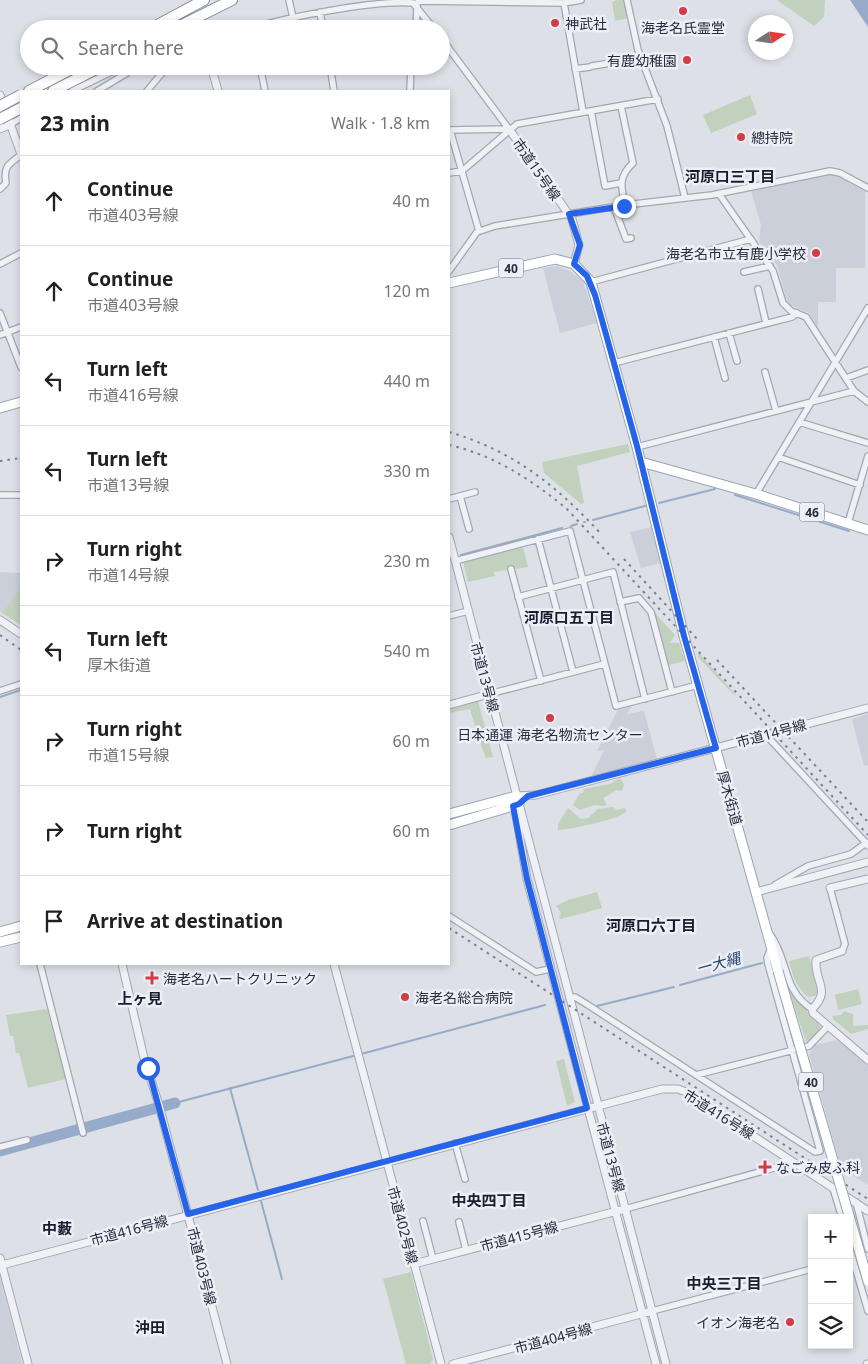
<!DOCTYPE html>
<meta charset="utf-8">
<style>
:root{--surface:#fff;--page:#f2f2f2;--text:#202124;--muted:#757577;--line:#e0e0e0}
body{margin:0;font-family:"Noto Sans","Noto Sans JP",sans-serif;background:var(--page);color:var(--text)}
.controls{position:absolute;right:15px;bottom:15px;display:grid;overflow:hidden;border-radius:0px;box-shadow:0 2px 8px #0003}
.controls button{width:45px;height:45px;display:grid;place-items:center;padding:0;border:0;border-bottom:1px solid var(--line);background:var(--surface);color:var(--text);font:25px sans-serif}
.compass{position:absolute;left:748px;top:15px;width:45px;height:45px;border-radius:50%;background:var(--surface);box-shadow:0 2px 8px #0003;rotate:78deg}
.stop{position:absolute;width:15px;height:15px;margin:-11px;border:4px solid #2563eb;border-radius:50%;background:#fff}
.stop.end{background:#2563eb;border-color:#fff;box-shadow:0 1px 5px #0008}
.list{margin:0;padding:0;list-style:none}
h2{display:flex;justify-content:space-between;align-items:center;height:65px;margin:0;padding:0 20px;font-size:21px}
h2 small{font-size:16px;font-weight:400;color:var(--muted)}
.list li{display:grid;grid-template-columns:32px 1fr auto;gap:15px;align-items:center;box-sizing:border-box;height:90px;padding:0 20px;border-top:1px solid var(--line)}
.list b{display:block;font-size:19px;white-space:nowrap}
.list p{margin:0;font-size:16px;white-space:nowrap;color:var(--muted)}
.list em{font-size:16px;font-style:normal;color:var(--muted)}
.icon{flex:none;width:28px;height:28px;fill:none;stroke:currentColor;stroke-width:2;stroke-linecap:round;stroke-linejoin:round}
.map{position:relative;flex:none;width:868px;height:1364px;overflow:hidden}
.search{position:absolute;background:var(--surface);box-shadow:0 2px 8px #0003;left:20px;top:20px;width:430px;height:55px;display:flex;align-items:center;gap:12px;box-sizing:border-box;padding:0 18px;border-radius:28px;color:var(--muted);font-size:19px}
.panel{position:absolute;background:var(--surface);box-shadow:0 2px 8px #0003;left:20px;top:90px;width:430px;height:875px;border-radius:0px}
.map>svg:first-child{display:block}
.built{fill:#cbcfd9}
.green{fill:#c1d1bd}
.water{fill:#96abc9}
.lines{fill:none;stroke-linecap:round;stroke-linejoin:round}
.stream{stroke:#96abc9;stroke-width:2}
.river{stroke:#96abc9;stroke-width:11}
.minor-casing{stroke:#a2a7b1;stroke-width:8}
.tertiary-casing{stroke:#a2a7b1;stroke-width:9}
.primary-casing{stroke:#9ca3b3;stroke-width:11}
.motorway-casing{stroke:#848c9e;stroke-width:12}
.minor{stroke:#eff1f6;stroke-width:5.5}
.tertiary{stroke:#eff1f6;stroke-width:7}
.primary{stroke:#fff;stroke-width:9}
.motorway{stroke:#fff;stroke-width:10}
.rail{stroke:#767e91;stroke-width:2;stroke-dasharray:2.5 5;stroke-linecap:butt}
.primary-bridge-casing{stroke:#9ca3b3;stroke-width:11;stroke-linecap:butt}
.motorway-bridge-casing{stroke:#848c9e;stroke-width:12;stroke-linecap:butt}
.primary-bridge{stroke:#fff;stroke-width:9}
.motorway-bridge{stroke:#fff;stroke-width:10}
.route{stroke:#2563eb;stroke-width:6}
.poi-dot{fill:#d23c46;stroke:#eceff5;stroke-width:2}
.labels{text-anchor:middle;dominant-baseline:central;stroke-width:5;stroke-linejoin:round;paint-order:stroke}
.shield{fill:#eceff5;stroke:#616775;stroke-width:1}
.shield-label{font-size:12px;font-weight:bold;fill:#262d3e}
.poi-label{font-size:14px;fill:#262d3e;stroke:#eceff5;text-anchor:start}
.street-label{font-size:14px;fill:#262d3e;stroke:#eceff5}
.neighbourhood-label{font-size:15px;font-weight:bold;fill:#181e2f;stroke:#eceff5}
.water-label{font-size:15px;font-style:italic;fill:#2f4873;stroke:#eceff5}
</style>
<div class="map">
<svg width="868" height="1364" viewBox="0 0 868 1364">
<rect width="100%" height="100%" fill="#dde0e7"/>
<path class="built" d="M827,172l15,4 23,14v78h-29v34h-18v26l-9,-15 -19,-8 -3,-4 -10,-36 -18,-24 2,-16 -10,-34z
M556,266l14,5 13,11 14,41 -37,10 -17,-65z
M652,527l9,36 -20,5 -11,-36z
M0,572l21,1v13l-19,27 -2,-2z
M633,705l-6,9 17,-3 13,48 -66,18 13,-27 -7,1 22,-43z
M868,714v51l-4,1 -12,-47z
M838,1040l30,24v121l-27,-17 -32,-114 6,-9z
M0,1276l22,86 -1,2h-21z"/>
<path class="green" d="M617,0h7l4,18 -13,3 -3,-19z
M777,0h48l-1,17 -10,9z
M750,95l7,19 -46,19 -8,-18z
M628,444l2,8 -53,14 7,37 -3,1 -37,-31 -2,-11z
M523,547l5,20 -34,5 1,4 -27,6 -5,-20z
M21,586v36l-2,2 -17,-11z
M654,612l21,23 -5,8h9l6,18 -17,4z
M698,652l38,43 -3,-1 -35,-37z
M478,701l15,56 -7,1 -8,-21 -8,-28 -21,4v-4z
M620,778l4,6 -2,7 -5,-1 -14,8 4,7 -3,1 -10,-1 -14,5 -7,-5 6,-11 5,-2 -1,-3 27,-5z
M613,807l4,3 7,-2 3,3c-5,8 -59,19 -69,19v-6l10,-16 13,11 7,-1 10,-9z
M597,892l5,16 -41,11 -2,-2 2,-4 -5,-7 12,-6z
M809,956l10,39 -11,2c-12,-10 -15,-21 -19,-36z
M858,989l4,15 -24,6 -3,-15z
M789,991l31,35v3l-13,15z
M47,1009l19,70 -38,9 -9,-35h-3l-3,-17h-3l-4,-21z
M844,1011l9,3v12l15,-1v4l-17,5 -18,-15 -1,-3 9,-1z
M564,1059l11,43 -8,4 -11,-45z
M411,1272l22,87 -3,5h-24l-23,-85z"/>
<path class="water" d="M850,0h18v27z"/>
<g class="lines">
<path class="stream" d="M735,495l114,36
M659,503l56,-14
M593,520l52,-14
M584,522h1
M571,526l6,-2
M461,555l101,-27
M0,697l21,-7
M680,985l82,-22
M597,1006l77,-19
M361,1054l184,-49
M230,1088l28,102
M175,1103l182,-48
M261,1201l21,78"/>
<path class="river" d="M0,1151l175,-48"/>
<g class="minor-casing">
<path id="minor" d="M289,0l4,18
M627,0l11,50 29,76 18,72
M564,3l19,109
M415,4l5,-3 144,2 17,-3
M320,12l3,17
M249,29c38,-12 126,-29 164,-26l21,26
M416,29l1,-23
M441,38l68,91
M260,66l5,25
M330,66l4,25
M592,66l50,-8
M575,69l15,-2
M72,91l39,-19 17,-6
M97,91l30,-18 2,-7
M147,91l20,-24
M410,91l1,-25
M621,106l12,57c-15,14 -12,24 -8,42
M591,111l14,75 16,-3
M11,124l10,-6
M449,130l60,-1
M450,130l29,101
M449,173l13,-2 55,-47 141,-25
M0,189l6,-6c-3,-17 3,-19 15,-28
M719,194l54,77 10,32 8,8 15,6 48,74 14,11
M614,207l12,32 5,-1
M0,264l21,-11
M449,271l28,-39 18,-6 130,-21 87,-10 118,-24 10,2 28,15
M744,272l26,-6
M591,282l160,-43
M758,289l8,34
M0,313l21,54
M729,333l8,28
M0,335l21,-8
M714,337l11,41
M614,363l178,-46 5,-4
M765,372l11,39
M846,378l22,-8
M799,422l69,21
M637,447l217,-56
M778,457l82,28
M756,494l112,-186
M0,495h21
M460,496l9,33
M449,499l26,-7
M848,523l20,-67
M538,539l35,133
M455,561l115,-30 46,175 82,-21
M511,569l30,112
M518,597l95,-25 32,127
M620,602l19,-4 12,14 21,80
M449,616l19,-5
M0,691l21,-7
M489,694l115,-30
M766,735l100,108 -15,11 -43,12 -33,19
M830,888l15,56 -3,7
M449,916l87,56 14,-3
M770,934c19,26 12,56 42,75
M40,964l43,169
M569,998l6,-1 13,8 227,147 5,-1 -52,-187 -1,-6 4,-10
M696,1075l113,-29 19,-20
M455,1143l10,36
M0,1147l27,-7
M833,1188l9,30
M856,1202l12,47
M625,1209l149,-41 8,-4 5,-6
M423,1221l10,38
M459,1222l7,28
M849,1246l19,65
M652,1311l160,-42"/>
</g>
<g class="tertiary-casing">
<path id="tertiary" d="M211,66l7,25
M0,95l21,59
M0,129l11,-5
M509,129l63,90 7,26 -5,19
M449,537l217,827
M0,620l21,14
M449,705l40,-11
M516,796l20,-1 332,-87
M514,803l13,76 129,485
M866,843l2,2
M830,888l38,-9
M756,892l112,-30
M842,951l-26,9c-2,22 16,30 -4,49l1,4 55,47
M122,964l22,94 15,47 68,259
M334,964l107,400
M0,1258l28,106
M414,1264l211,-55
M2,1265l660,-176h16l8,3 182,119
M453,1364l199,-53
M867,1364h1"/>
</g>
<g class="primary-casing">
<path id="primary" d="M449,283l106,-24 19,5 17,18 46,165 47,189 94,335
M0,408l21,-6
M641,462l115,32 112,36
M449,814l67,-18
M449,825l70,-21
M0,932l21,-6
M0,942l21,-5"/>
</g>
<g class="motorway-casing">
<path id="motorway" d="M150,29l54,-29
M174,29l58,-29
M29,91l48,-25
M53,91l49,-25"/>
</g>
<use href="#minor" class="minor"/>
<use href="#tertiary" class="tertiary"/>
<use href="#primary" class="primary"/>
<use href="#motorway" class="motorway"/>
<path class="rail" d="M449,432c65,19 108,54 153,103
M449,445c45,10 83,35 118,64l301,326
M0,461l21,-3
M624,559l74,81
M0,635l21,15
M717,660l151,162
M449,928l419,271"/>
<g class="primary-bridge-casing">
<path id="primary-bridge" d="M778,971l90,310"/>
</g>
<g class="motorway-bridge-casing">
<path id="motorway-bridge" d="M0,106l21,-11
M0,119l21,-11"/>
</g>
<use href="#primary-bridge" class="primary-bridge"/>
<use href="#motorway-bridge" class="motorway-bridge"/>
</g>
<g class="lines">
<path class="route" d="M148,1068l40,146 399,-106 -60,-229 -14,-73 6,-2 9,-8 188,-48 -32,-112 -47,-190 -42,-151 -8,-19 -13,-12 6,-19 -11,-31 55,-8"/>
</g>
<g class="poi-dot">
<circle cx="683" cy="11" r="5"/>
<circle cx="555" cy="23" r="5"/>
<circle cx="687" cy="60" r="5"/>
<circle cx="741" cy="137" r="5"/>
<circle cx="816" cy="253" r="5"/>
<circle cx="550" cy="718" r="5"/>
<path d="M149.5 970.5h5v5h5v5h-5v5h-5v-5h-5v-5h5z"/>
<circle cx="405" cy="997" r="5"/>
<path d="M762.5 1159.5h5v5h5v5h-5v5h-5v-5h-5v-5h5z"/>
<circle cx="790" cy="1322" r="5"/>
</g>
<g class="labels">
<g class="shield">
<rect x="498.5" y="258.5" width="25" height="19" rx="4"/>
<rect x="799.5" y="502.5" width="25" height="19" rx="4"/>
<rect x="798.5" y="1072.5" width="25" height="19" rx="4"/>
</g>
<g class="shield-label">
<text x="511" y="268">40</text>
<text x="812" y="512">46</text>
<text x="811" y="1082">40</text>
</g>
<g class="poi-label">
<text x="565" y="23">神武社</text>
<text x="683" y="27" text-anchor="middle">海老名氏霊堂</text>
<text x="677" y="60" text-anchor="end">有鹿幼稚園</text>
<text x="751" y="137">總持院</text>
<text x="806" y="253" text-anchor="end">海老名市立有鹿小学校</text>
<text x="550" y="734" text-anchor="middle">日本通運 海老名物流センター</text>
<text x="163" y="978">海老名ハートクリニック</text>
<text x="415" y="997">海老名総合病院</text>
<text x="776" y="1167">なごみ皮ふ科</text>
<text x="780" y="1322" text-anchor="end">イオン海老名</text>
</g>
<g class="street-label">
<text transform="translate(537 169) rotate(55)">市道15号線</text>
<text transform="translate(485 677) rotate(75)">市道13号線</text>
<text transform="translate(771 733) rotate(-15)">市道14号線</text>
<text transform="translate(730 798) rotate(74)">厚木街道</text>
<text transform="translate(719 1114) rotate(32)">市道416号線</text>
<text transform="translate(611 1157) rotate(75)">市道13号線</text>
<text transform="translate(403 1225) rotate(75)">市道402号線</text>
<text transform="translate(129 1230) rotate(-15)">市道416号線</text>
<text transform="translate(519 1236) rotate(-15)">市道415号線</text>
<text transform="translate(202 1266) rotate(76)">市道403号線</text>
<text transform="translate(553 1338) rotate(-15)">市道404号線</text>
</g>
<g class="neighbourhood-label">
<text x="730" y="176">河原口三丁目</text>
<text x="569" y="617">河原口五丁目</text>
<text x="651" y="925">河原口六丁目</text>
<text x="140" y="998">上ヶ見</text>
<text x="489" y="1200">中央四丁目</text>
<text x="57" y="1228">中藪</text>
<text x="724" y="1283">中央三丁目</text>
<text x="150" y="1327">沖田</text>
</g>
<g class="water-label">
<text transform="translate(718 963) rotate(-15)">一大縄</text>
</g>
</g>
</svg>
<div class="controls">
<button>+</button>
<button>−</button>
<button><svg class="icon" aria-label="layers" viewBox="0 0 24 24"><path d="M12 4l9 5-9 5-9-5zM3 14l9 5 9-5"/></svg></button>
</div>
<svg class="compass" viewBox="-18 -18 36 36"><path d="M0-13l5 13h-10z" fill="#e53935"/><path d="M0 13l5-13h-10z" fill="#757577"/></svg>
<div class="stop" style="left:148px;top:1068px"></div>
<div class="stop end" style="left:624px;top:206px"></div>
<div class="search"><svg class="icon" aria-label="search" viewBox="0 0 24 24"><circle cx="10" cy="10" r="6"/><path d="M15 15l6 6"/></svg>Search here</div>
<section class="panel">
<h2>23 min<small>Walk · 1.8 km</small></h2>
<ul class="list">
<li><svg class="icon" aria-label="ahead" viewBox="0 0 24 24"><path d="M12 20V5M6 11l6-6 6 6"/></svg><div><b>Continue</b><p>市道403号線</p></div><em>40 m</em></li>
<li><svg class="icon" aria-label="ahead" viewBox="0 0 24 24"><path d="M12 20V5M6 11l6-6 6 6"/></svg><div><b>Continue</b><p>市道403号線</p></div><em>120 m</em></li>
<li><svg class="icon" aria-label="left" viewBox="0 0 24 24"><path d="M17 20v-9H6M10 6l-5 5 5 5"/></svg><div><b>Turn left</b><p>市道416号線</p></div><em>440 m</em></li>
<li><svg class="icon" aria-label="left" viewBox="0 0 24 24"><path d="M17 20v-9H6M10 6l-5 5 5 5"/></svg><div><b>Turn left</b><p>市道13号線</p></div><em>330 m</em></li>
<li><svg class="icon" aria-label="right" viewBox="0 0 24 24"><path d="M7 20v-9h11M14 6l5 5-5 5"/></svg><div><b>Turn right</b><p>市道14号線</p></div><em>230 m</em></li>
<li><svg class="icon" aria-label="left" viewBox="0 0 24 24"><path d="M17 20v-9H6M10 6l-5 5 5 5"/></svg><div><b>Turn left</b><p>厚木街道</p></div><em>540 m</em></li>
<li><svg class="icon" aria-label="right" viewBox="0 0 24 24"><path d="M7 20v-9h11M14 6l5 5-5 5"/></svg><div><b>Turn right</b><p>市道15号線</p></div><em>60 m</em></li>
<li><svg class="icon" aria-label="right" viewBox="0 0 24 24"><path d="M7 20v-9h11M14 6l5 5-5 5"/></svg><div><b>Turn right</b></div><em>60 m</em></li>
<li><svg class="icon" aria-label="arrive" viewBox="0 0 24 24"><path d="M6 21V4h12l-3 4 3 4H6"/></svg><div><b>Arrive at destination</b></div></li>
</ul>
</section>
</div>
